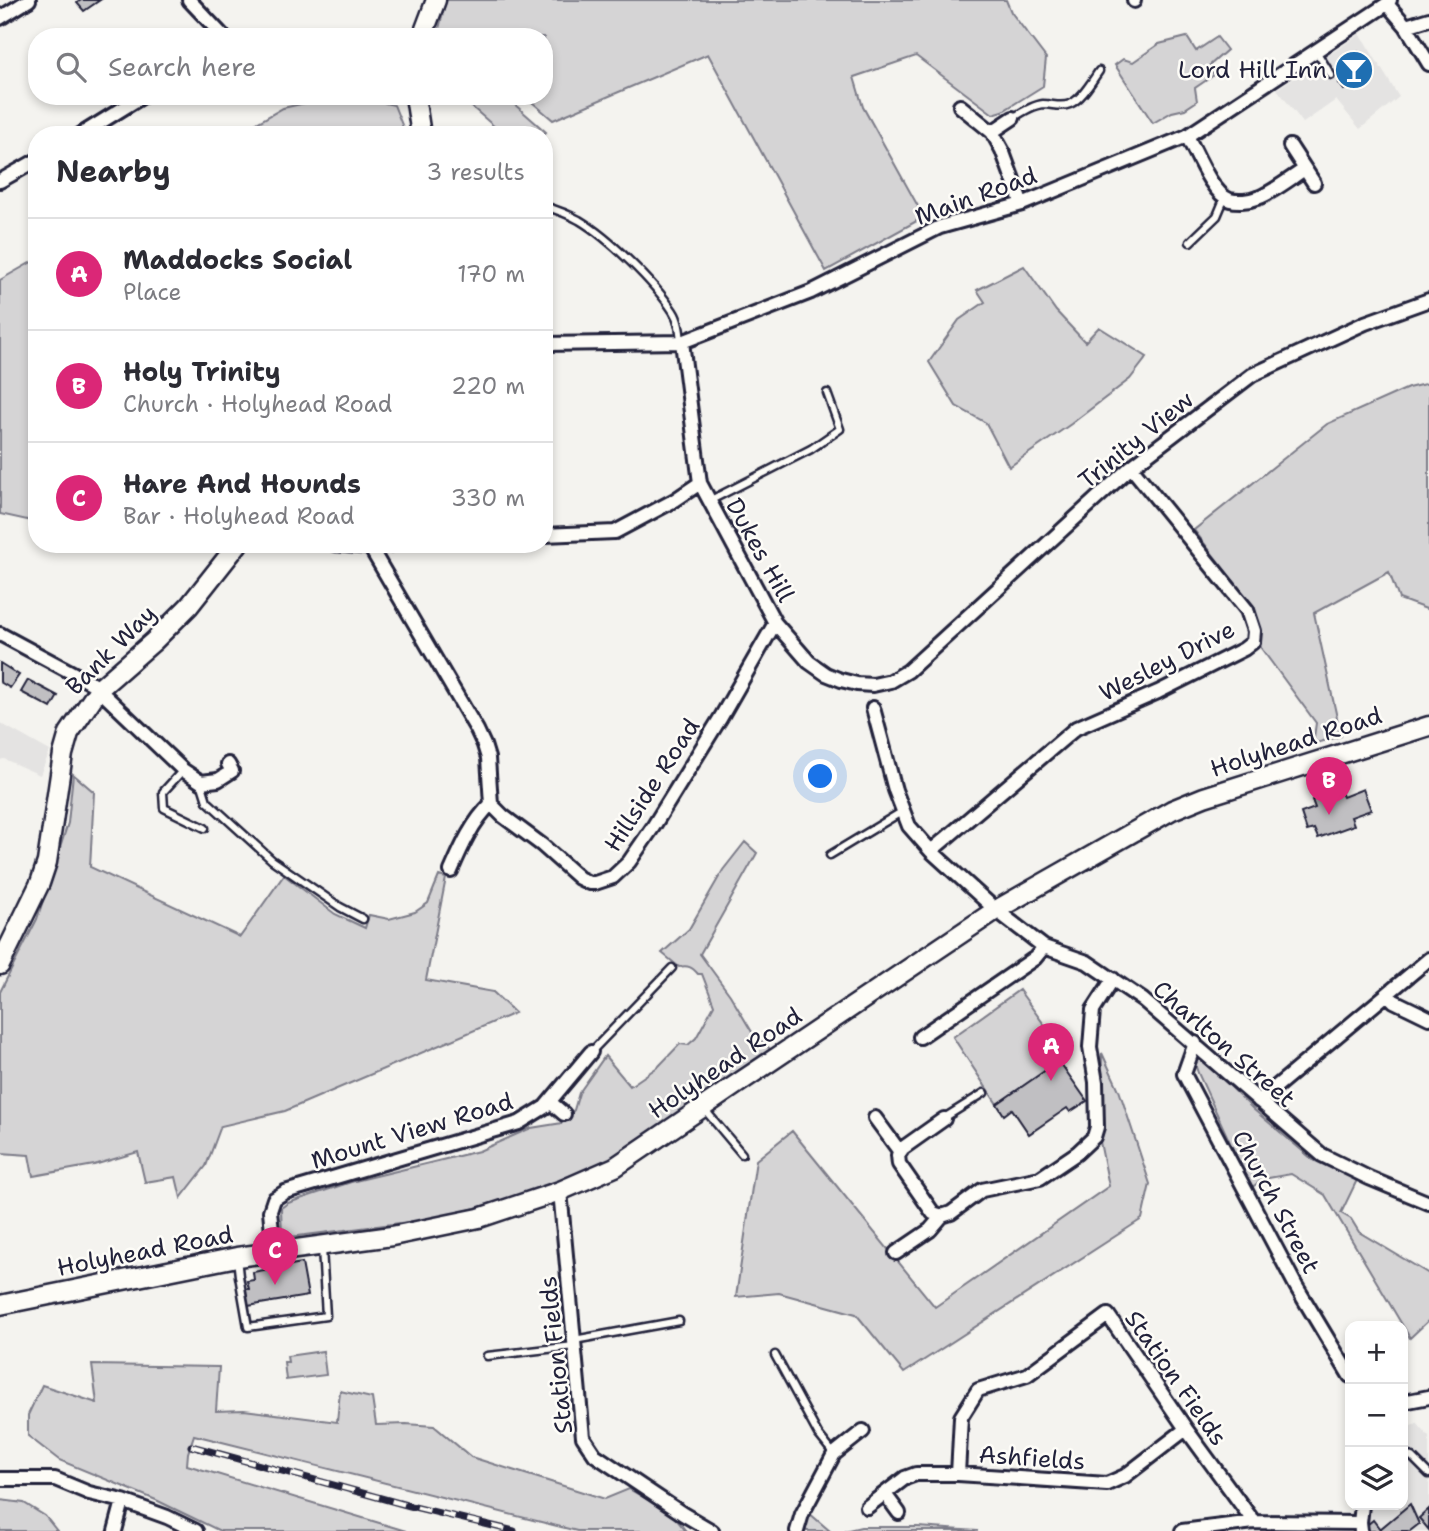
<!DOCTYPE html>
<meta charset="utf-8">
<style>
:root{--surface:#fff;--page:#f7f7f7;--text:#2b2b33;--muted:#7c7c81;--line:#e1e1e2;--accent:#db2777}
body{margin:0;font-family:"Shantell Sans",sans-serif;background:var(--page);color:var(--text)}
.controls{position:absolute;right:21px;bottom:21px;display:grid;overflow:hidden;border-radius:14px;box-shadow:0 4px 10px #0003}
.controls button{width:63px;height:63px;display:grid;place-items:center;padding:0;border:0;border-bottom:2px solid var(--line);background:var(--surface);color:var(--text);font:35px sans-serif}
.you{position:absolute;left:821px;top:777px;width:24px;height:24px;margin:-18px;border:5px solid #fff;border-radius:50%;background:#1a73e8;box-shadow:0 0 0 10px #1a73e833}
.badge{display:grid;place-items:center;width:46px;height:46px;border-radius:50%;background:var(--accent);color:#fff;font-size:23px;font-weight:700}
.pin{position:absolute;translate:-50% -58px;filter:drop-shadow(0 2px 4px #0008)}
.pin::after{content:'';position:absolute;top:37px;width:24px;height:21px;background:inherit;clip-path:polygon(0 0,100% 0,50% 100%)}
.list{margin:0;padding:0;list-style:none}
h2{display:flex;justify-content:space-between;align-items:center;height:91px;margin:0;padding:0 28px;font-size:30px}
h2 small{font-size:23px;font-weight:400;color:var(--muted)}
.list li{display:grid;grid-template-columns:46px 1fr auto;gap:21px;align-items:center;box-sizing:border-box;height:112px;padding:0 28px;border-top:2px solid var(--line)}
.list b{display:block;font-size:26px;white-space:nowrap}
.list p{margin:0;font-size:23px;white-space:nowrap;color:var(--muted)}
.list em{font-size:23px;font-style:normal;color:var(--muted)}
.icon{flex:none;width:38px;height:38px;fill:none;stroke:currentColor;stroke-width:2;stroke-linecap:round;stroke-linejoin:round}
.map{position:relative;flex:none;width:1429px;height:1531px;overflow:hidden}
.search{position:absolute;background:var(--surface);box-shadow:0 4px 10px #0003;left:28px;top:28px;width:525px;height:77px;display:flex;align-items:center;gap:18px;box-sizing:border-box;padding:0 24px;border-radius:28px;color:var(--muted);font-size:26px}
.panel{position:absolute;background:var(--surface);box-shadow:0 4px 10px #0003;left:28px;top:126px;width:525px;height:427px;border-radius:28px}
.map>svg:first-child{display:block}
.built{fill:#e4e3e2}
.green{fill:#d5d4d5;stroke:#7c7b88;stroke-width:2}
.building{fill:#c0bfc2;stroke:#22223b;stroke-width:2}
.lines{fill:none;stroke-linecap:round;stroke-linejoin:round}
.lane-casing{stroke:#22223b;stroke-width:11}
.street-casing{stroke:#22223b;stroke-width:18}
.secondary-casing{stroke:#22223b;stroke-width:23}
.lane{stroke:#fdfcf7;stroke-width:6}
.street{stroke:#fdfcf7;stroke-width:12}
.secondary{stroke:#fdfcf7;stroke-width:18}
.rail-casing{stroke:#22223b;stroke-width:7}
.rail{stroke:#fdfcf7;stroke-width:4.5;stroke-dasharray:13;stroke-linecap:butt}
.labels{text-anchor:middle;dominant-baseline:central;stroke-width:5;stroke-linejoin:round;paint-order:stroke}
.poi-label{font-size:24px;fill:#22223b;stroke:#fdfcf7;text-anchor:end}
.street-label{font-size:24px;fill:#22223b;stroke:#fdfcf7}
</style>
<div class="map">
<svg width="1429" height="1531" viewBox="0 0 1429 1531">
<rect width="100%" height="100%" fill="#f4f3ef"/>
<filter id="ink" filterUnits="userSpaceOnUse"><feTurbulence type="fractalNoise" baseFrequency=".0143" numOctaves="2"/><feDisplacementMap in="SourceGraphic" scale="14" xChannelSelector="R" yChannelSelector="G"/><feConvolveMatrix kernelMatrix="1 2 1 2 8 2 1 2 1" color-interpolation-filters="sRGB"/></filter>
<g filter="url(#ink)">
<path class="built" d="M1360,34l39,63 -39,32 -24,-29 -33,23 -26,-34z
M0,723l50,28 -10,24 -36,-16 -4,1z
M1417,1423l12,14v94h-60l-2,-6 3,-20h33v-75z"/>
<path class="green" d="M446,0h560l5,12 35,46 -3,28 -40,25 -10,3 -77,-58 -62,21 9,30 61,110 -98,54 -118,-217 -155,66 -28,-24h19v-59h-107z
M1187,37l9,14 21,-14 10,13 -18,16 5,9 -19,13 2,13 -12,8 -13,3 -19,11 -38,-58 8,-6 10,3 26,-18z
M336,96h19l39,9 12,30h-170l47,-27z
M469,96h36l41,36 -3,3h-39l-39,-34z
M37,259v262l-1,1 -36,-8v-234z
M1024,266l32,45 29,31 14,-15 48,30 -17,22 -59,45 -62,43 -23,-44 -30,-17 -27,-44 30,-42 26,-18 -8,-12z
M1429,383v227l-30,-11 -10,-27 -75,41 27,123 -28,8 3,-21 -55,-75 -6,-39 -61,-79 133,-106 81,-36z
M73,774l21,18 -4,75 150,70 44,-62 51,39 30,14 4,-13 20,4 26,-7 13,-9 11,-27 7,2 -20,102 67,12 22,21 -230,98 -64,15 -15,40 -25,32 -5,-21 -31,5 -7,-30 -44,13 -61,11 -4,-21 -28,-2 -1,-7v-154l37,-73 31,-96z
M745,842l12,11 -57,101 30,41 22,37 18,17 -134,96 -49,29 -67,23 -88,22 -150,19 -1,-30 7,-5 63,-21 128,-31 52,-23 31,-5 12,-13 5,-17 26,-37 25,30 29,-20 21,-22 8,1 8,-7 18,-33 -12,-31h-4c-6,-7 -10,-9 -19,-7l-17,-14 27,-24 34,-59z
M1019,990l48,66 -70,48 -44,-67z
M1102,1053l17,37 31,94 -8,35 -238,154 -48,-59 -77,-21 -43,4 20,-137 36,-29 143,176 174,-121 -9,-44z
M1199,1059h4l50,50 60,51 44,20 -16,33 10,6 8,13 70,42v46l-19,18 -85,-143 -34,-21 -28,5 -12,9 -53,-115 -3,-9z
M323,1351l3,24 -40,5 -2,-18h4l-1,-6z
M92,1365l127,2 -3,44 28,-1 93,12 3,-31 32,7 4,27 30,-1 28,2 37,31 134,42 24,-10 43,25 14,17h-109l-383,-96 -6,18 -1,12 219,66h-186l-64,-31 -97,-40 -31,-24v-21l14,-30 55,18z
M0,1500l24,3 21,13 12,15h-57z
M809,1513l21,18h-25z
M861,1527h57l60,4h-134z"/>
<path class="building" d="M81,0h19l-16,11 -7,-8z
M1358,52l11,23 -25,15 -5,-7 8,-5 -8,-14z
M0,663l19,12 -9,13 -10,-6z
M28,680l30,16 -7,12 -30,-16z
M1363,789l8,21 -20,7 3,8 -36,13 -4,-9 -7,2 -6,-18 14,-5 -3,-8 28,-10 3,7z
M1059,1061l28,40 -17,11 -3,-4 -38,26 -17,-25 -8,6 -7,-11z
M302,1263l6,33 -60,10 -3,-17h4l-2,-8 7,-1 -1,-8z
M1410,1504l9,20 -9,7h-41l-2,-6 6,-5 7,9z
M1429,1509v21l-10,-12z"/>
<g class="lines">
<g class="lane-casing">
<path id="lane" d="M1316,51l15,24
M1013,118c9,-6 20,-13 30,-14 10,0 18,4 27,0 12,-5 22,-23 29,-33
M544,206c13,4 24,8 35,14 30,18 75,62 94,91 6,9 7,20 8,30
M1190,242l27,-26 8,-19
M709,501l102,-52 29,-20 -13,-36
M183,770l-20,22 1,16 41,20
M201,782l6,19 65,59 68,47 23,12
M830,855l73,-44
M591,1052l81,-84
M705,1110l37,44
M944,1118l40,-25
M237,1258l2,18 9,51 78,-11 -4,-68
M574,1340l105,-19
M775,1355l43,79 16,20
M487,1356l87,-10
M1403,1454l9,3 17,17"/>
</g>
<g class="street-casing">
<path id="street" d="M189,0l35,37
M1134,0v1
M1387,4l19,22
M0,18l29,-18
M1429,19l-23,7 23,38
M960,106l32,26 10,18 20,54
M992,132l21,-14
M80,135l63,-39
M1187,136c9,16 25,58 43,64 8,2 20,1 27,-2 14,-4 35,-21 48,-29
M1290,146l24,37
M0,181l37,-21
M682,342l18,141 75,140 34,39 17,12 15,6 16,4 16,1 18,-4 17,-10 223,-204 121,-92 113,-52 64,-23
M544,344l138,-2 129,-50 129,-65 82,-23 165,-68 200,-132 3,-4
M544,535l71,-3 60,-32 25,-17
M334,544l36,3 23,-3
M370,547l107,183 7,15 4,13 3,46 12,12 39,29 37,33 10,5h6l18,-6 16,-15 24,-35 68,-110 54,-94
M0,634l93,50 90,86 18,12 17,-2 14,-9 -4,-7
M873,708l22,82 14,36 22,25 65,59 48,37 43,15 56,38 179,155 47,23 60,25
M931,851l145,-123 82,-36 86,-43 9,-7 1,-11 -7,-21 -116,-143
M451,871c10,-23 21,-49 40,-67
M1387,994l7,7 35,17
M920,1037l115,-79 9,-11
M1195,1043l-11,31 112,212 54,90
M1259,1101l170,-142
M550,1102l14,12
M875,1118l25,34
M944,1119l-41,29 -5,7 1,9 34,49 9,3 9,-3 31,-23 58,-12 37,-25 17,-16 3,-10 -1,-45 -6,-35 3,-37 20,-31
M560,1191l23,246 12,18 88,59 29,17
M274,1252l-4,-41 4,-12 11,-7 234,-69 26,-16 46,-55
M896,1253l34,-23 12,-14
M1403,1402l26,-5
M958,1474l3,-57 17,-27 49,-15 81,-60 78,114 68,93
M0,1479h55l34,14 34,8 44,16 29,14
M885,1494l14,19
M867,1507l38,-29 11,-4h42l149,10 18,-8 61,-47
M115,1531l8,-30
M797,1531l5,-17 32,-60 29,-23
M1182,1531l72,-9 106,1
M1361,1531l-1,-8 2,-18"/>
</g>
<g class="secondary-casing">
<path id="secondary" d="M422,37l14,-37
M415,96l6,39
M0,965l40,-82 7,-21 16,-108 6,-21 30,-44 55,-48 35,-35 49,-62
M0,1305l237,-48 155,-21 87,-18 81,-27 55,-24 119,-81 262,-176 176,-100 32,-13 225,-71"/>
</g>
<use href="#lane" class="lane"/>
<use href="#street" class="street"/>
<use href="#secondary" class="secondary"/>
<g class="rail-casing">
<path id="rail" d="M191,1446l219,60 104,25"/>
</g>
<use href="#rail" class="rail"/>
</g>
</g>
<defs>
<g id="bar-disc" transform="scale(2.0125)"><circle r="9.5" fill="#1f6fb2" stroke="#fdfcf7"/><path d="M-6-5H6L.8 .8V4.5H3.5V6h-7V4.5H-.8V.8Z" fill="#fff"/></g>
</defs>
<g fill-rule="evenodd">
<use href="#bar-disc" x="1354" y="70"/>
</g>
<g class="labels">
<g class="poi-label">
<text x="1327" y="70">Lord Hill Inn</text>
</g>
<g class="street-label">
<text transform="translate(976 196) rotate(-20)">Main Road</text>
<text transform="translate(1136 440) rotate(-39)">Trinity View</text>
<text transform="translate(760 550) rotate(61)">Dukes Hill</text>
<text transform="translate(111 650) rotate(-45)">Bank Way</text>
<text transform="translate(1167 661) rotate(-27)">Wesley Drive</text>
<text transform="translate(1296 742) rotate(-18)">Holyhead Road</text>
<text transform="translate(652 785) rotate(-57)">Hillside Road</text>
<text transform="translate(1224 1044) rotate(41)">Charlton Street</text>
<text transform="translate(725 1063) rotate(-34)">Holyhead Road</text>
<text transform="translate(412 1131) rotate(-17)">Mount View Road</text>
<text transform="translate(1276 1202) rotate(62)">Church Street</text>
<text transform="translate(145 1251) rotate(-11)">Holyhead Road</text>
<text transform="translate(556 1355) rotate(-96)">Station Fields</text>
<text transform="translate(1176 1378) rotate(55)">Station Fields</text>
<text transform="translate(1032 1458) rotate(4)">Ashfields</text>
</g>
</g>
</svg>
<div class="controls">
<button>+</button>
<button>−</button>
<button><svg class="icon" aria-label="layers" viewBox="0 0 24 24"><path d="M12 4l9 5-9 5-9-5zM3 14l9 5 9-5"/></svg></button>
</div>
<div class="you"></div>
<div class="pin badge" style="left:1051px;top:1081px">A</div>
<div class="pin badge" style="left:1329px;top:815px">B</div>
<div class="pin badge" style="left:275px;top:1285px">C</div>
<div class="search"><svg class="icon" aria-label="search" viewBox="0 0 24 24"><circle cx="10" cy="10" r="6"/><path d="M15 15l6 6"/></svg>Search here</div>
<section class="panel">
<h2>Nearby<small>3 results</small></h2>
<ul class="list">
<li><span class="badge">A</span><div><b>Maddocks Social</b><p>Place</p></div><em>170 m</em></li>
<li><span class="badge">B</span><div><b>Holy Trinity</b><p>Church · Holyhead Road</p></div><em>220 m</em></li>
<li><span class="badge">C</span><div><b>Hare And Hounds</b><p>Bar · Holyhead Road</p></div><em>330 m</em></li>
</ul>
</section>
</div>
